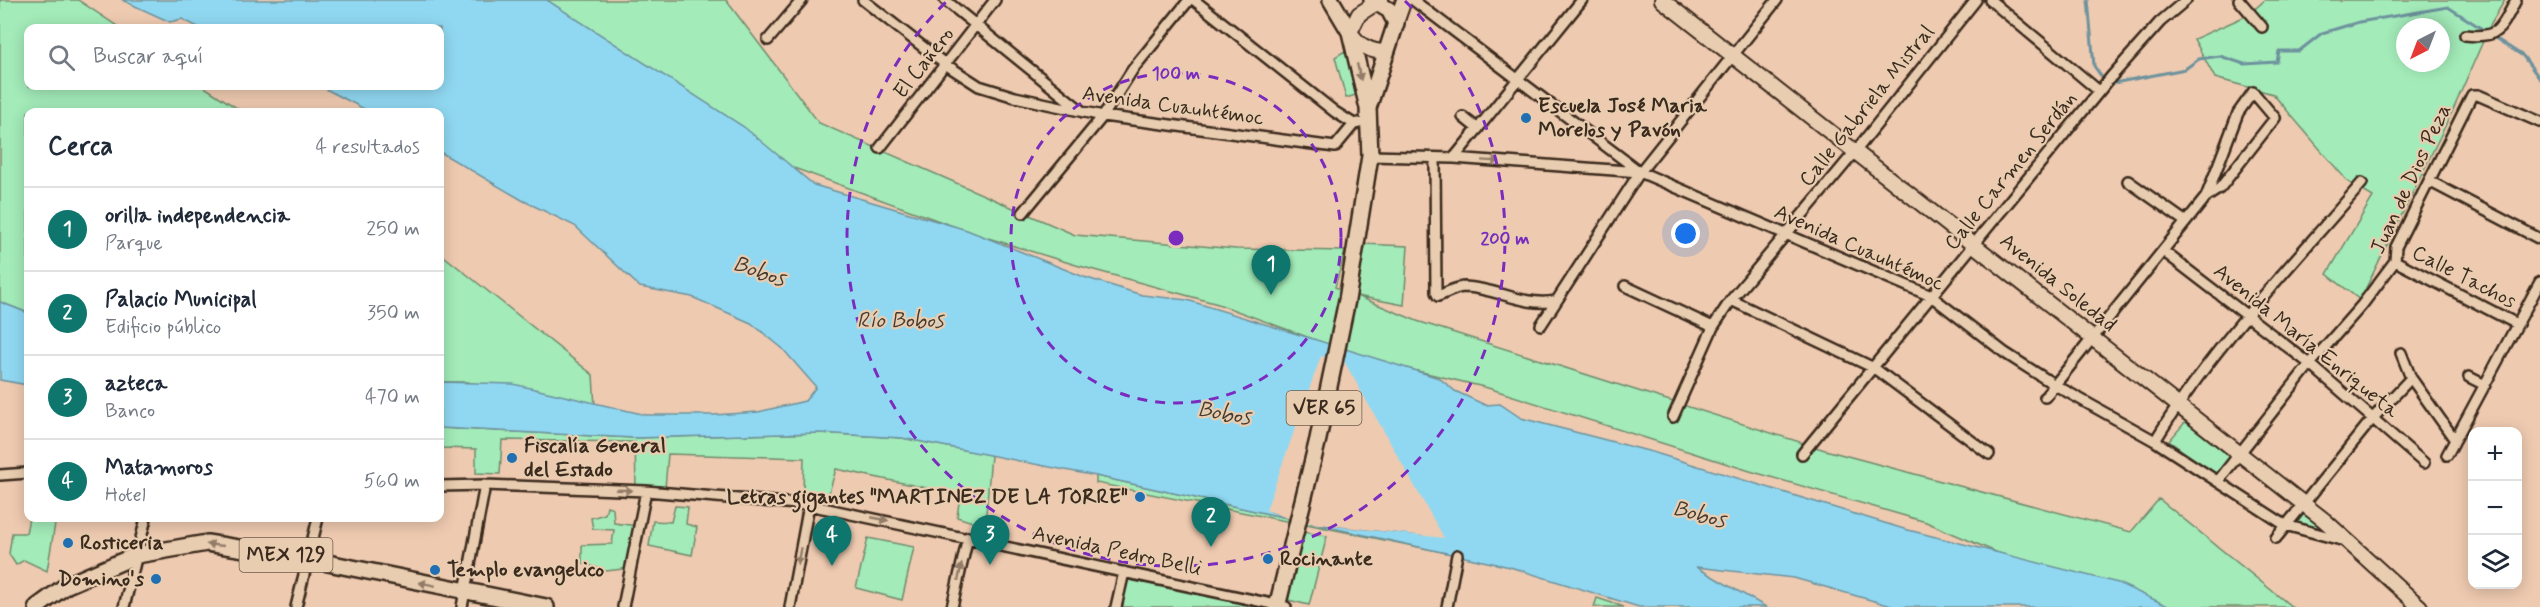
<!DOCTYPE html>
<html lang="es">
<meta charset="utf-8">
<style>
:root{--surface:#fff;--page:#f6f6f7;--text:#1f2937;--muted:#747a83;--line:#e0e1e3;--accent:#0f766e}
body{margin:0;font-family:Mynerve,sans-serif;background:var(--page);color:var(--text)}
.controls{position:absolute;right:18px;bottom:18px;display:grid;overflow:hidden;border-radius:12px;box-shadow:0 3px 15px #0003}
.controls button{width:54px;height:54px;display:grid;place-items:center;padding:0;border:0;border-bottom:2px solid var(--line);background:var(--surface);color:var(--text);font:30px sans-serif}
.compass{position:absolute;left:2396px;top:18px;width:54px;height:54px;border-radius:50%;background:var(--surface);box-shadow:0 3px 15px #0003;rotate:222deg}
.you{position:absolute;left:1686px;top:234px;width:21px;height:21px;margin:-15px;border:4px solid #fff;border-radius:50%;background:#1a73e8;box-shadow:0 0 0 9px #1a73e833}
.badge{display:grid;place-items:center;width:39px;height:39px;border-radius:50%;background:var(--accent);color:#fff;font-size:20px;font-weight:700}
.pin{position:absolute;translate:-50% -50px;filter:drop-shadow(0 2px 3px #0008)}
.pin::after{content:'';position:absolute;top:32px;width:21px;height:18px;background:inherit;clip-path:polygon(0 0,100% 0,50% 100%)}
.list{margin:0;padding:0;list-style:none}
h2{display:flex;justify-content:space-between;align-items:center;height:78px;margin:0;padding:0 24px;font-size:26px}
h2 small{font-size:20px;font-weight:400;color:var(--muted)}
.list li{display:grid;grid-template-columns:39px 1fr auto;gap:18px;align-items:center;box-sizing:border-box;height:84px;padding:0 24px;border-top:2px solid var(--line)}
.list b{display:block;font-size:22px;white-space:nowrap}
.list p{margin:0;font-size:20px;white-space:nowrap;color:var(--muted)}
.list em{font-size:20px;font-style:normal;color:var(--muted)}
.icon{flex:none;width:33px;height:33px;fill:none;stroke:currentColor;stroke-width:2;stroke-linecap:round;stroke-linejoin:round}
.map{position:relative;flex:none;width:2540px;height:607px;overflow:hidden}
.search{position:absolute;background:var(--surface);box-shadow:0 3px 15px #0003;left:24px;top:24px;width:420px;height:66px;display:flex;align-items:center;gap:15px;box-sizing:border-box;padding:0 21px;border-radius:12px;color:var(--muted);font-size:22px}
.panel{position:absolute;background:var(--surface);box-shadow:0 3px 15px #0003;left:24px;top:108px;width:420px;height:414px;border-radius:12px}
.map>svg:first-child{display:block}
.green{fill:#a3ebb9;stroke:#6f8a6c;stroke-width:1.5;fill-rule:evenodd}
.water{fill:#90d8f1;stroke:#6e929d;stroke-width:1.5}
.pier{fill:#eecab0}
.lines{fill:none;stroke-linecap:round;stroke-linejoin:round}
.stream{stroke:#6e929d;stroke-width:3}
.street-casing{stroke:#3b2a1e;stroke-width:14}
.secondary-casing{stroke:#3b2a1e;stroke-width:18}
.primary-casing{stroke:#3b2a1e;stroke-width:20}
.street{stroke:#e9cdb0;stroke-width:9}
.secondary{stroke:#e9cdb0;stroke-width:14}
.primary{stroke:#e9cdb0;stroke-width:15}
.oneway{fill:#927c67}
.ring{fill:none;stroke:#7b2cbf;stroke-width:3;stroke-dasharray:10 8}
.poi-dot{fill:#1f6fb2;stroke:#e9cdb0;stroke-width:2}
.labels{text-anchor:middle;dominant-baseline:central;stroke-width:4.5;stroke-linejoin:round;paint-order:stroke}
.shield{fill:#e9cdb0;stroke:#6f5b4a;stroke-width:1.5}
.shield-label{font-size:20px;font-weight:bold;fill:#3b2a1e}
.street-label{font-size:21px;fill:#3b2a1e;stroke:#e9cdb0}
.poi-label{font-size:21px;font-weight:bold;fill:#3b2a1e;stroke:#e9cdb0;text-anchor:start}
.water-label{font-size:22px;font-style:italic;fill:#443b33;stroke:#e9cdb0}
.centre{fill:#7b2cbf;stroke:#e9cdb0;stroke-width:3}
.ring-label{font-size:18px;text-anchor:middle;font-weight:bold;fill:#7b2cbf;stroke:#e9cdb0;stroke-width:4.5;stroke-linejoin:round;paint-order:stroke}
</style>
<div class="map">
<svg width="2540" height="607" viewBox="0 0 2540 607">
<rect width="100%" height="100%" fill="#eecab0"/>
<filter id="ink" filterUnits="userSpaceOnUse"><feTurbulence type="fractalNoise" baseFrequency=".0167" numOctaves="2"/><feDisplacementMap in="SourceGraphic" scale="12" xChannelSelector="R" yChannelSelector="G"/><feConvolveMatrix kernelMatrix="1 2 1 2 8 2 1 2 1" color-interpolation-filters="sRGB"/></filter>
<g filter="url(#ink)">
<path class="green" d="M0,0h78l42,28h-92v58h175l40,26h-215v201l-28,-11z
M473,0h253l93,123 256,112 161,14 109,2 -10,36 18,7 9,-50 46,2 -4,59 -47,-9 60,25 408,129 306,82 28,-33 133,108h-168l-198,-85 -176,-51 -262,-83 -124,-30 -146,-54 -142,-39 -101,-31 -255,-93z
M2265,0h240l-14,23 -38,87 -93,190 -33,-26 46,-77 -25,-15 -75,-88 -58,-16 -21,-39 54,-24zM2405,27h36v36h-36z
M1345,51l14,43 -13,4 -11,-41z
M440,253l153,122 2,32 -128,-25h-27z
M2187,420l45,34 -15,21 -48,-34z
M440,428l194,10 185,-5 83,5 89,17 -6,71 -28,-9 3,-22 -124,-26 -8,27 -25,-4 1,-34 -136,-4 -3,34 -29,-1 -1,-45 -133,-2 -2,34 -24,-1v-24l-36,-1z
M1096,476l191,42 4,4 -195,-39z
M607,506l6,2 1,15 24,3 -7,42 -25,3 -24,-8v-18l30,-1 2,-14 -21,-1 -2,-11 14,-4z
M675,506l13,1 -2,17 11,3 -5,28 -43,-9 4,-25 18,1z
M2304,514l17,12 -2,3 -22,-6z
M29,518h27l-9,53 -23,-11 -8,5 -7,-11 3,-21h14z
M1307,520l150,35 -151,-31z
M1303,532l24,4 -18,69 -21,-5z
M868,538l46,9 -12,53 -46,-12z
M1125,572l146,35h-154z
M1597,598l27,9h-30z"/>
<path class="water" d="M122,0h425l197,127 70,58 153,45 117,47 58,18 45,5 252,78 16,13 30,14 15,-1 21,14 131,34 252,77 214,54 52,24h-275l-101,-29 -98,-11 70,40h-127l-129,-40 -200,-44 114,12 -154,-24 17,7 -191,-42 -194,-38 -83,-5 -185,5 -194,-10v-46l73,2 133,31h68l44,-3 47,-11 11,-14 -34,-39 -31,-25 -59,-26 -52,-10 -65,-61 -53,-26 -82,-48v-40h-70l-50,-26h120v-58h-240l-18,-9 -12,3z
M0,302l28,11v72l-28,-5z"/>
<path class="pier" d="M1321,356l23,5 100,177 -134,-15 -3,-1 2,-2 -22,-2 -21,-8z"/>
<g class="lines">
<path class="stream" d="M2088,0l6,66 7,10
M2492,36l31,20 17,23
M2114,83l71,-14 14,-10 21,-3 24,8 33,-2 2,-11h20l23,-18 37,-11 89,-15 39,25"/>
<g class="street-casing">
<path id="street" d="M863,0l82,64 34,22 36,11 88,19 232,31 19,-23
M945,0l138,112
M1194,0l141,112 19,12 5,-1
M1413,0l227,172
M1990,0l109,91
M2239,0l23,27
M2465,35c35,4 36,-7 51,-35
M768,40l34,-40
M1463,117l15,12
M880,148l115,-148
M1370,156l84,2 186,14 291,124 74,57 50,32 100,56 130,84 60,16
M1454,158l128,-158
M1435,159l1,133 2,4c9,-3 17,-9 27,-9 31,1 59,20 90,14
M2128,181l58,41
M2429,181l111,58
M1023,213l80,-97 30,-47 56,-69
M2163,251l147,113 114,99
M2395,261l122,63
M1625,286l88,41
M1731,300l143,68 115,86
M1541,325l99,-153 137,-172
M2401,353l10,25 44,62
M2469,377l16,8
M2045,397l161,-200 14,-9 55,-70 -22,-26 -15,21 -32,84
M1673,417l40,-90 18,-27 123,-147 122,-153
M2155,441c57,-94 136,-175 207,-258
M1802,454l309,-377 49,-55 26,-22
M2447,455l93,-173
M0,475l28,-2
M2218,481l92,-117 52,-59 33,-44 1,-14 76,-152h6l62,27
M440,486l45,-1 161,6 163,14 477,102
M2276,538l97,-120 38,-40
M124,607l22,-89
M296,607l22,-89
M462,607l23,-122
M623,607l23,-116
M790,607l19,-102
M952,607l16,-70
M1116,607l8,-35
M1447,607l10,-52"/>
</g>
<g class="secondary-casing">
<path id="secondary" d="M1381,0l-22,14 -9,18c9,14 20,20 36,20
M1662,0l662,520 96,87
M1396,23l8,-23"/>
</g>
<g class="primary-casing">
<path id="primary" d="M1368,108l28,-85 -7,-13 -17,-10
M37,607l30,-22 70,-30 70,-12 101,16 238,48
M1277,607l41,-168 29,-139 23,-144 -2,-48 -18,-76 -19,-32"/>
</g>
<use href="#street" class="street"/>
<use href="#secondary" class="secondary"/>
<use href="#primary" class="primary"/>
</g>
<defs><path id="oneway-solid" d="M-6-.8H1V-3.2L6.5 0L1 3.2V.8H-6Z" transform="scale(1.5)"/></defs>
<g class="oneway">
<use href="#oneway-solid" transform="translate(1359 72) rotate(77)"/>
<use href="#oneway-solid" transform="translate(1491 161) rotate(4)"/>
<use href="#oneway-solid" transform="translate(624 490) rotate(2)"/>
<use href="#oneway-solid" transform="translate(880 519) rotate(11)"/>
<use href="#oneway-solid" transform="translate(215 545) rotate(-174)"/>
<use href="#oneway-solid" transform="translate(799 556) rotate(101)"/>
<use href="#oneway-solid" transform="translate(960 572) rotate(-78)"/>
<use href="#oneway-solid" transform="translate(427 584) rotate(-168)"/>
</g>
</g>
<g class="ring">
<circle cx="1176" cy="238" r="165"/>
<path d="M1405 1A329 329 0 1 1 947 1"/>
</g>
<g class="poi-dot">
<circle cx="1526" cy="118" r="6"/>
<circle cx="512" cy="458" r="6"/>
<circle cx="1140" cy="497" r="6"/>
<circle cx="68" cy="543" r="6"/>
<circle cx="1268" cy="559" r="6"/>
<circle cx="435" cy="570" r="6"/>
<circle cx="156" cy="579" r="6"/>
</g>
<g class="labels">
<g class="shield">
<rect x="1286.5" y="391" width="75" height="34" rx="4.5"/>
<rect x="239.5" y="538" width="93" height="34" rx="4.5"/>
</g>
<g class="shield-label">
<text x="1324" y="408">VER 65</text>
<text x="286" y="555">MEX 129</text>
</g>
<g class="street-label">
<text transform="translate(924 63) rotate(-52)">El Cañero</text>
<text transform="translate(1173 106) rotate(8)">Avenida Cuauhtémoc</text>
<text transform="translate(1867 106) rotate(-51)">Calle Gabriela Mistral</text>
<text transform="translate(2011 171) rotate(-51)">Calle Carmen Serdán</text>
<text transform="translate(2411 179) rotate(-65)">Juan de Dios Peza</text>
<text transform="translate(1859 248) rotate(24)">Avenida Cuauhtémoc</text>
<text transform="translate(2464 277) rotate(27)">Calle Tachos</text>
<text transform="translate(2058 283) rotate(39)">Avenida Soledad</text>
<text transform="translate(2306 341) rotate(39)">Avenida María Enriqueta</text>
<text transform="translate(1117 551) rotate(12)">Avenida Pedro Belli</text>
</g>
<g class="poi-label">
<text x="1538" y="106">Escuela José Maria<tspan x="1538" dy="24">Morelos y Pavón</tspan></text>
<text x="524" y="446">Fiscalía General<tspan x="524" dy="24">del Estado</tspan></text>
<text x="1128" y="497" text-anchor="end">Letras gigantes "MARTINEZ DE LA TORRE"</text>
<text x="80" y="543">Rosticeria</text>
<text x="1280" y="559">Rocinante</text>
<text x="447" y="570">Templo evangelico</text>
<text x="144" y="579" text-anchor="end">Domino's</text>
</g>
<g class="water-label">
<text transform="translate(759 272) rotate(19)">Bobos</text>
<text x="900" y="321">Río Bobos</text>
<text transform="translate(1224 414) rotate(10)">Bobos</text>
<text transform="translate(1699 515) rotate(15)">Bobos</text>
</g>
</g>
<circle cx="1176" cy="238" r="9" class="centre"/>
<g class="ring-label">
<text x="1176" y="79">100 m</text>
<text x="1505" y="244">200 m</text>
</g>
</svg>
<div class="controls">
<button>+</button>
<button>−</button>
<button><svg class="icon" aria-label="layers" viewBox="0 0 24 24"><path d="M12 4l9 5-9 5-9-5zM3 14l9 5 9-5"/></svg></button>
</div>
<svg class="compass" viewBox="-18 -18 36 36"><path d="M0-13l5 13h-10z" fill="#e53935"/><path d="M0 13l5-13h-10z" fill="#747a83"/></svg>
<div class="you"></div>
<div class="pin badge" style="left:1271px;top:295px">1</div>
<div class="pin badge" style="left:1211px;top:547px">2</div>
<div class="pin badge" style="left:990px;top:565px">3</div>
<div class="pin badge" style="left:832px;top:566px">4</div>
<div class="search"><svg class="icon" aria-label="search" viewBox="0 0 24 24"><circle cx="10" cy="10" r="6"/><path d="M15 15l6 6"/></svg>Buscar aquí</div>
<section class="panel">
<h2>Cerca<small>4 resultados</small></h2>
<ul class="list">
<li><span class="badge">1</span><div><b>orilla independencia</b><p>Parque</p></div><em>250 m</em></li>
<li><span class="badge">2</span><div><b>Palacio Municipal</b><p>Edificio público</p></div><em>350 m</em></li>
<li><span class="badge">3</span><div><b>azteca</b><p>Banco</p></div><em>470 m</em></li>
<li><span class="badge">4</span><div><b>Matamoros</b><p>Hotel</p></div><em>560 m</em></li>
</ul>
</section>
</div>
